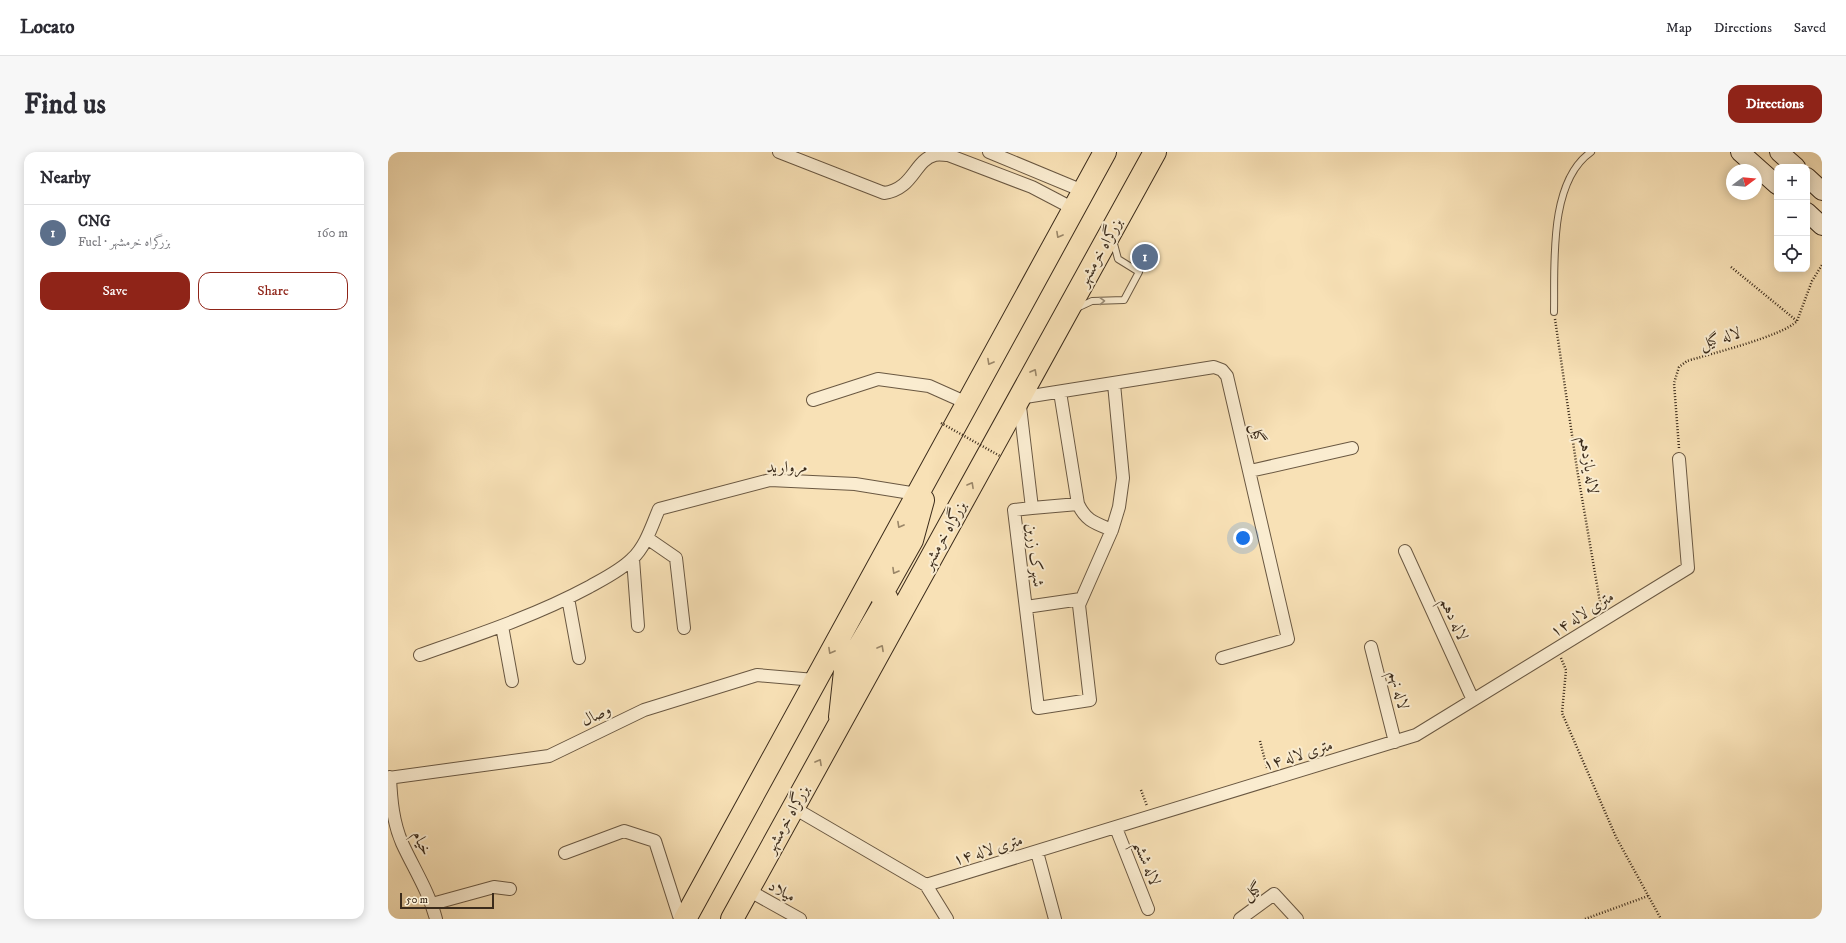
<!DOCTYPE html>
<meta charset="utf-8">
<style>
:root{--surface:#fff;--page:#f7f7f7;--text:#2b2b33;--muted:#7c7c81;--line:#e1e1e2;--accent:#8f2418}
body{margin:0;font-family:"IM FELL DW Pica",Amiri,serif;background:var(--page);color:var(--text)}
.controls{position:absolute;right:12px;top:12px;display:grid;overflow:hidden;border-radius:8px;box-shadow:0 2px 10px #0003}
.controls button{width:36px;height:36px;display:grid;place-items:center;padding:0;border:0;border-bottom:1px solid var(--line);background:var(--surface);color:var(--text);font:20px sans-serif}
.compass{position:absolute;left:1338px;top:12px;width:36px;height:36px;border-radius:50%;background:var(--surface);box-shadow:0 2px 10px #0003;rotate:74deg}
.scale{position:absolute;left:12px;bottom:10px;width:94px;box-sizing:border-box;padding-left:4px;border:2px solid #3b2b1b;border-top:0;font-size:11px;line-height:14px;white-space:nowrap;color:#3b2b1b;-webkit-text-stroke:3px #faecd0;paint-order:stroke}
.you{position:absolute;left:855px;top:386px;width:14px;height:14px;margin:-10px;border:3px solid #fff;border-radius:50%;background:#1a73e8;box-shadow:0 0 0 6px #1a73e833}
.badge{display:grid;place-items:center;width:26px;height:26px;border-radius:50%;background:var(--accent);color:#fff;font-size:13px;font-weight:700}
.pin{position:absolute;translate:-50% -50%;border:2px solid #fff;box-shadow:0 1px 4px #0006}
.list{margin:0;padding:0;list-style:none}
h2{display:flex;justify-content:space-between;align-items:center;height:52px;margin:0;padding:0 16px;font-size:17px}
h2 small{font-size:13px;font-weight:400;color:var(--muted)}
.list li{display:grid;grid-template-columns:26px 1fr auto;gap:12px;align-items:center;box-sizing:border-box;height:56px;padding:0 16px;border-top:1px solid var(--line)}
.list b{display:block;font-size:15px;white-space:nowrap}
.list p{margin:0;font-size:13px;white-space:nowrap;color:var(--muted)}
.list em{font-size:13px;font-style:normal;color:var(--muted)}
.actions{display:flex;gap:8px;padding:12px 16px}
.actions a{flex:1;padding:9px 0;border:1px solid var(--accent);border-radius:12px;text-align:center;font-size:14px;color:var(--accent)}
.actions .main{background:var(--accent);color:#fff}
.icon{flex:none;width:22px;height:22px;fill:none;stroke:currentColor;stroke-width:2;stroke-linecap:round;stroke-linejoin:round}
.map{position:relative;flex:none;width:1434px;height:767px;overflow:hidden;border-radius:12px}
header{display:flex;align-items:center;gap:24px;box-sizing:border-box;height:56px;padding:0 20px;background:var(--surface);border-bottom:1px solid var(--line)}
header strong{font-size:19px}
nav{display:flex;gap:22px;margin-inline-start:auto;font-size:14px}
.intro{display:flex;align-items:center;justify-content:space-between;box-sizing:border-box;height:96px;padding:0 24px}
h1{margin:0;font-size:28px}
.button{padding:10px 18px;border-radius:12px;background:var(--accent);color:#fff;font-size:14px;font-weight:700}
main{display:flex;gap:24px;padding:0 24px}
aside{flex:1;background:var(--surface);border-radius:12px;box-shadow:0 2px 10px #0003}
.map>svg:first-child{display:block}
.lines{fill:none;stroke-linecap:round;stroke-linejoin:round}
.lane-casing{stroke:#6a5842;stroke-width:8}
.street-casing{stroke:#6a5842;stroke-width:14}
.secondary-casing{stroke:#3b2b1b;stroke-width:20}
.highway-casing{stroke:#3b2b1b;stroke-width:24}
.path{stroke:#3b2b1b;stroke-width:2.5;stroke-dasharray:1 2;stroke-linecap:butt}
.lane{stroke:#faecd0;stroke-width:6}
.street{stroke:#faecd0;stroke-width:12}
.secondary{stroke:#faecd0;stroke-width:18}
.highway{stroke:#f8e1b6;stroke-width:22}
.path-bridge{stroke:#3b2b1b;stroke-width:2.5;stroke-dasharray:1 2;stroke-linecap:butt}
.oneway{stroke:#9a8668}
.oneway2{stroke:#9a8c76}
.labels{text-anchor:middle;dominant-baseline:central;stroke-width:4;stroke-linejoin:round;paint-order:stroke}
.street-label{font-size:16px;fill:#3b2b1b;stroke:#faecd0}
</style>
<header>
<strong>Locato</strong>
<nav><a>Map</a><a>Directions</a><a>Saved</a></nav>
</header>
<div class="intro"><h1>Find us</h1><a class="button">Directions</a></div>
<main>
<aside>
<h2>Nearby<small></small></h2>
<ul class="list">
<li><span class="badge" style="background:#5c6f8a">1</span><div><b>CNG</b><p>Fuel · بزرگراه خرمشهر</p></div><em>160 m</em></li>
</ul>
<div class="actions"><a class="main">Save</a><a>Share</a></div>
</aside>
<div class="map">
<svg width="1434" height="767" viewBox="0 0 1434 767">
<rect width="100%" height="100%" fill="#f8e1b6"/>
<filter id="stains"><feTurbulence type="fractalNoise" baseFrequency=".005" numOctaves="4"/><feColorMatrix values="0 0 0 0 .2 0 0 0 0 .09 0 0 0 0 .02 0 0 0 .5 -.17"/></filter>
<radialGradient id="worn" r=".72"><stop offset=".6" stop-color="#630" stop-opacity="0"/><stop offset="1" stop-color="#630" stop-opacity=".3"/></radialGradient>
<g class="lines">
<g class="lane-casing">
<path id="lane" d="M689,156l15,-7 32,-1 15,-28 -21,-13 -5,-19
M1166,160c1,-46 -6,-130 37,-160"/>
</g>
<g class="street-casing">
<path id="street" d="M391,0l105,41c30,-4 30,-33 51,-38 4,-1 9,0 13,0l84,32 42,22
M601,0l94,39
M726,232l9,94 -4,29 -7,23 -33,75 11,95 -52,8 -24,-198 18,-2 -13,-110 195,-31 8,3 5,6 61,263 -66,19
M672,240l18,112c8,17 17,19 34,26
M425,248l65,-21 51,7 38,17
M862,319l102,-23
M644,356l46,-4
M259,386l29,20 8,70
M1017,399l68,149
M245,407l5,67
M180,446l11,60
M638,455l55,-8
M114,474l10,55
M983,495l24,95
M32,503c57,-20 115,-39 169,-68 14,-8 31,-16 43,-28 14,-13 20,-34 27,-50l111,-29 85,4 62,10
M2,625c1,23 3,45 12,66 12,26 27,49 34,76
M0,626l161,-22 95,-46 113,-35 58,5
M406,656l132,77 490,-150 272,-167 -9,-109
M728,676l32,81
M649,700l18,67
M177,701l59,-22 31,10 25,78
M538,733l21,34
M360,738l52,29
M44,752l62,-17 16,2
M852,767l34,-25 23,25"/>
</g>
<g class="secondary-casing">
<path id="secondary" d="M1352,0l37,33
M1391,0l17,15
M1419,25l15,14
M1419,60l15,14"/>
</g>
<g class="highway-casing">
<path id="highway" d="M493,443l31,-55 11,-40
M452,565l5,-46 42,-72
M297,767l420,-767
M344,767l423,-767"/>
</g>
<path class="path" d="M1343,115l66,54
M1167,167l22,150 24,139
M1291,296l-5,-65 5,-16 8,-6c23,-7 96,-25 110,-40l15,-40 10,-16
M1173,506l5,12 -4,43 54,124 45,82
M872,589l7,27
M753,638l6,16
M1197,767l63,-23"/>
<use href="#lane" class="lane"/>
<use href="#street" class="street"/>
<use href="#secondary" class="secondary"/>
<use href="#highway" class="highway"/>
<path class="path-bridge" d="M553,271l59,33"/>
</g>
<defs><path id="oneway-chevron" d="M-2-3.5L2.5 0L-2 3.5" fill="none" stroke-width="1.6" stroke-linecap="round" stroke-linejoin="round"/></defs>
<g class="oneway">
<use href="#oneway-chevron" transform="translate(671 83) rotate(119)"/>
<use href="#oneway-chevron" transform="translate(602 210) rotate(119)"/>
<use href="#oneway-chevron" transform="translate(646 220) rotate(-61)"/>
<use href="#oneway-chevron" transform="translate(583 333) rotate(-61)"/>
<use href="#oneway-chevron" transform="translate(512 373) rotate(119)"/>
<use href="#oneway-chevron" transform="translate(507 419) rotate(120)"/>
<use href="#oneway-chevron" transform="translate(493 496) rotate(-61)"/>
<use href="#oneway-chevron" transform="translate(443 499) rotate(119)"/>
<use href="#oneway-chevron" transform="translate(431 610) rotate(-61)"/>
</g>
<use class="oneway2" href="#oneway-chevron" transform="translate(714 149) rotate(-2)"/>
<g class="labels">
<g class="street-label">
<text transform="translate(712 100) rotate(-61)">بزرگراه خرمشهر</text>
<text transform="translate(1332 186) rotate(-17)">لاله گیل</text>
<text transform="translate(870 281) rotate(77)">گیل</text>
<text transform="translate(1201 313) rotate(81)">لاله یازدهم</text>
<text transform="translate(399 315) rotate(-1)">مروارید</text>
<text transform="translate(556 383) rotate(-61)">بزرگراه خرمشهر</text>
<text transform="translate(647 403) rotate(83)">شهرک زرین</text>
<text transform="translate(1194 462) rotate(-32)">۱۴ متری لاله</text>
<text transform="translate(1066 467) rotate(65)">لاله دهم</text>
<text transform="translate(1011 538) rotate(76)">لاله نهم</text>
<text transform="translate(208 563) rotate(-26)">وصال</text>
<text transform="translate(910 603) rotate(-17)">۱۴ متری لاله</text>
<text transform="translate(399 667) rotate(-61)">بزرگراه خرمشهر</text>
<text transform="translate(34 691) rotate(65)">خیام</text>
<text transform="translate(600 698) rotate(-17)">۱۴ متری لاله</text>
<text transform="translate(759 711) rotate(68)">لاله ششم</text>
<text transform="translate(394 739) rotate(29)">میلاد</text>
<text transform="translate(864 739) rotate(-34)">گیل</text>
</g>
</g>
<rect width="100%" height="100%" filter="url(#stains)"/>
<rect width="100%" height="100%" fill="url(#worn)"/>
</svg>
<div class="controls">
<button>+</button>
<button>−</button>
<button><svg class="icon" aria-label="locate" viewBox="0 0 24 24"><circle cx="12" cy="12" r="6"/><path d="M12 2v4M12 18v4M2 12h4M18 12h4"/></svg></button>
</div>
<svg class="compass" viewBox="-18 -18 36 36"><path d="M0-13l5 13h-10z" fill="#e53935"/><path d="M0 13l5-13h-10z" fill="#7c7c81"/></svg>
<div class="scale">50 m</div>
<div class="you"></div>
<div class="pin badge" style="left:757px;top:105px;background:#5c6f8a">1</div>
</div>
</main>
